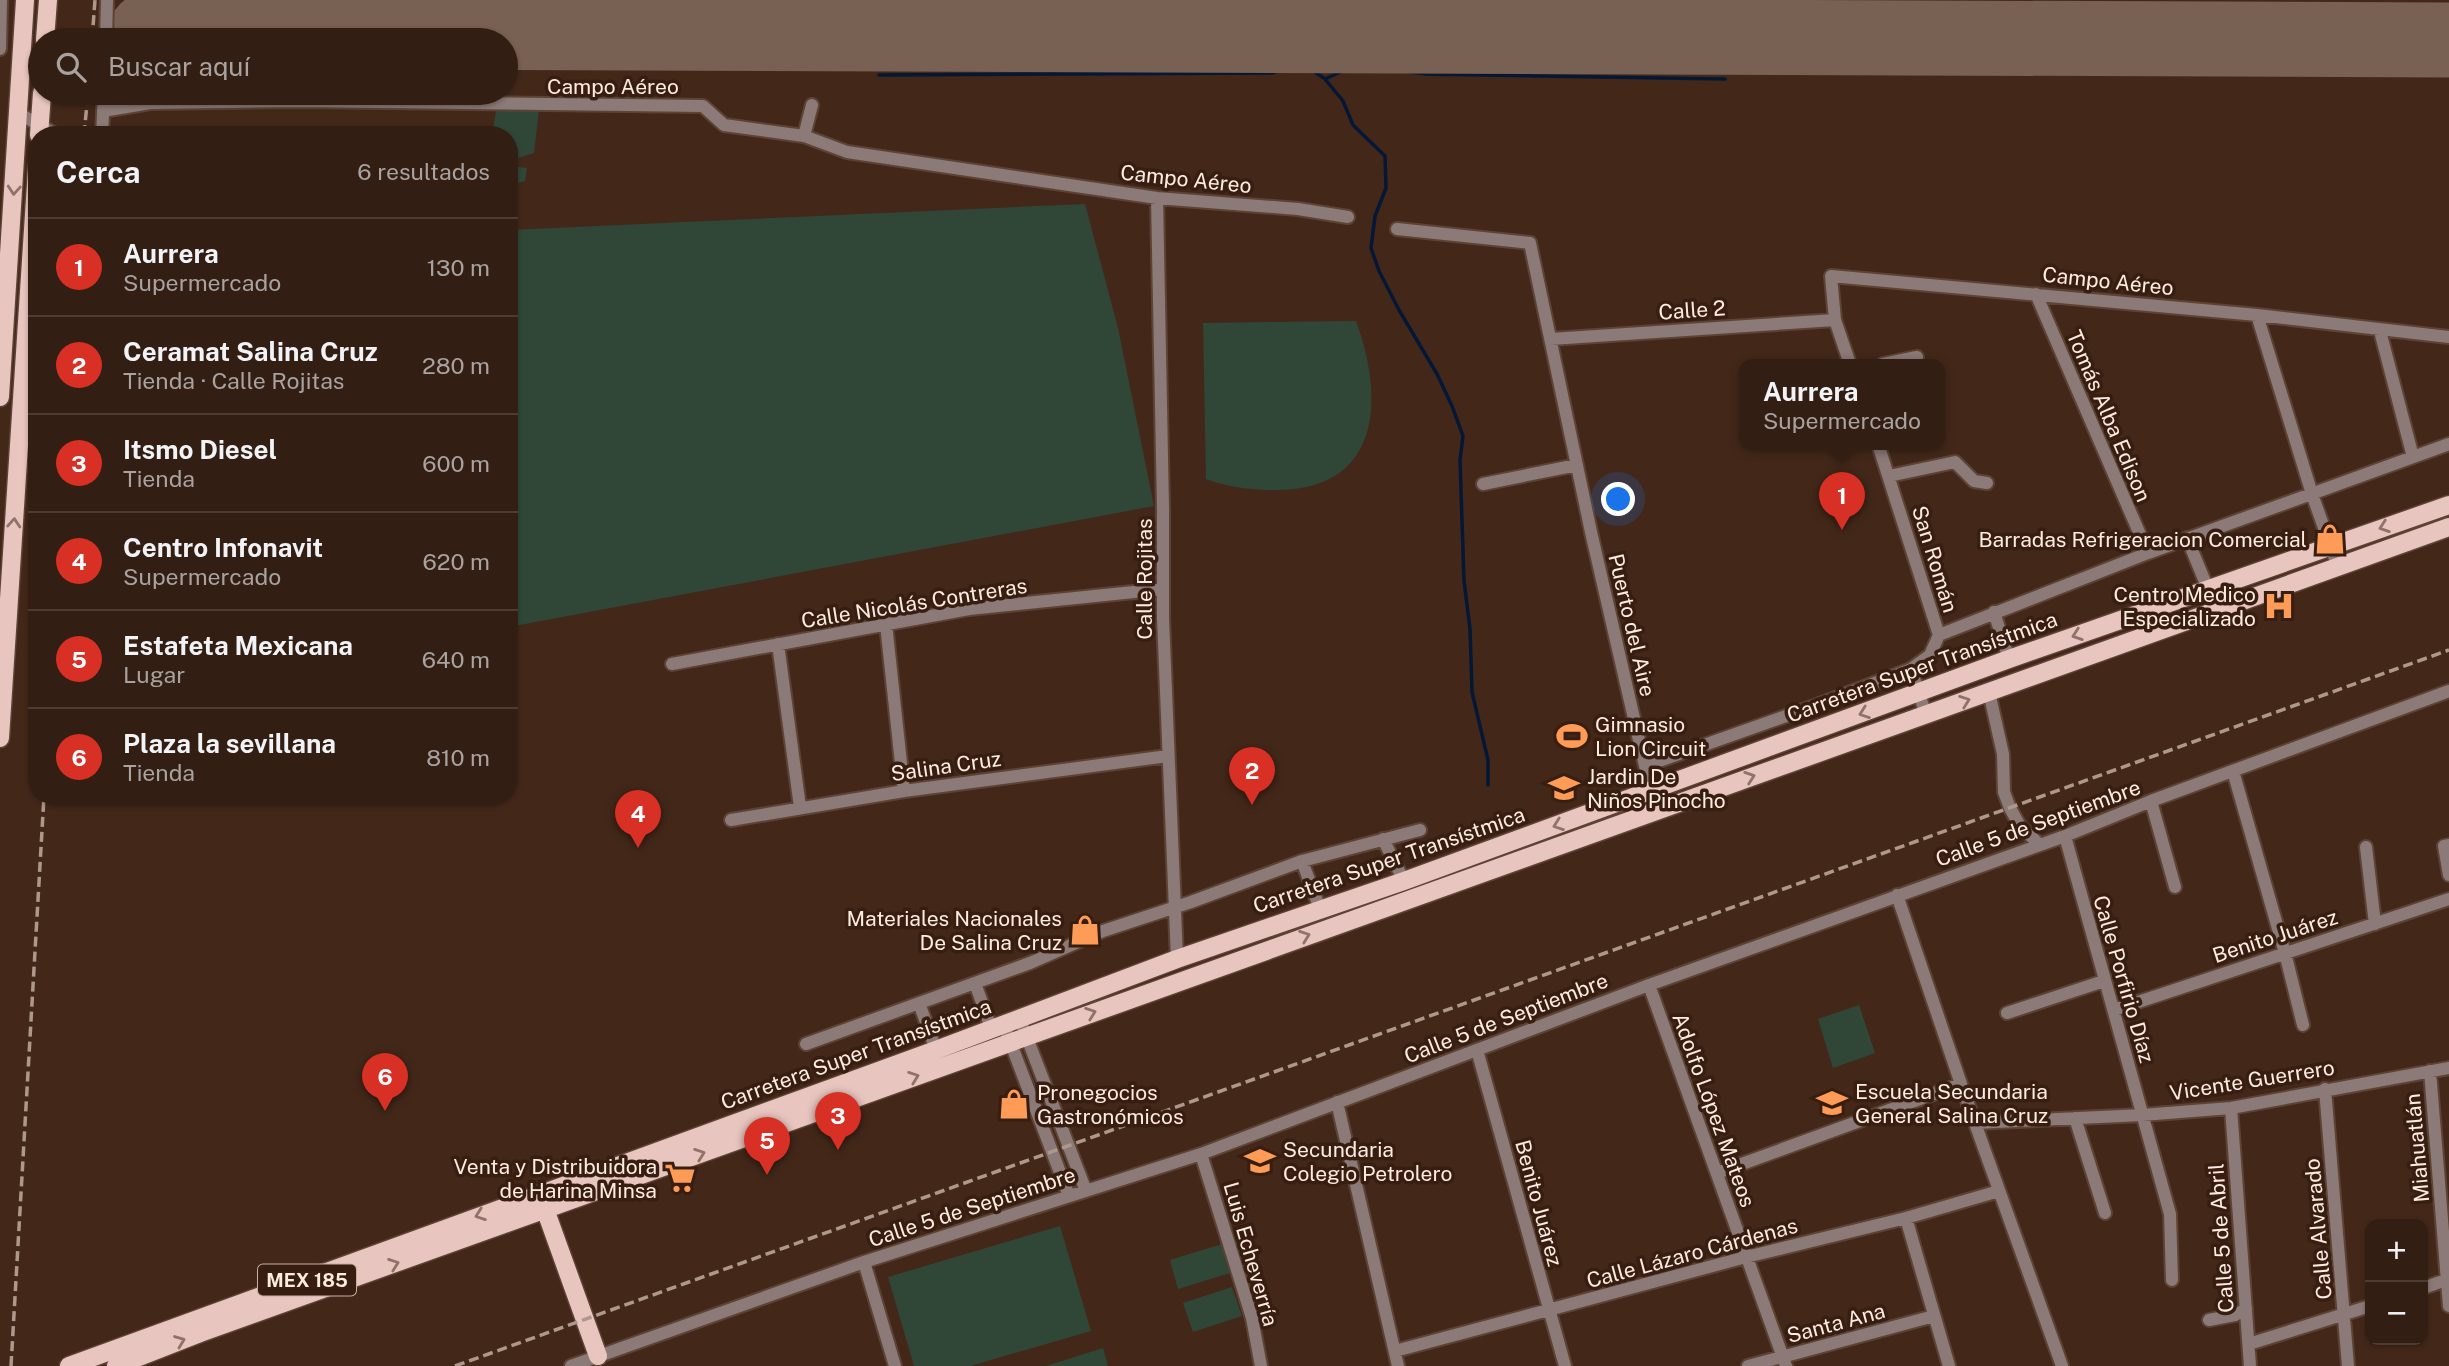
<!DOCTYPE html>
<html lang="es">
<meta charset="utf-8">
<style>
:root{--surface:#321e13;--page:#3d2b21;--text:#f1f3f6;--muted:#a8a2a0;--line:#4d3c33;--accent:#d93025}
body{margin:0;font-family:"Public Sans",sans-serif;background:var(--page);color:var(--text)}
.controls{position:absolute;right:21px;bottom:21px;display:grid;overflow:hidden;border-radius:14px;box-shadow:0 2px 5px #0004}
.controls button{width:63px;height:63px;display:grid;place-items:center;padding:0;border:0;border-bottom:2px solid var(--line);background:var(--surface);color:var(--text);font:35px sans-serif}
.you{position:absolute;left:1619px;top:500px;width:24px;height:24px;margin:-18px;border:5px solid #fff;border-radius:50%;background:#1a73e8;box-shadow:0 0 0 10px #1a73e833}
.badge{display:grid;place-items:center;width:46px;height:46px;border-radius:50%;background:var(--accent);color:#fff;font-size:23px;font-weight:700}
.pin{position:absolute;translate:-50% -58px;filter:drop-shadow(0 2px 4px #0008)}
.pin::after{content:'';position:absolute;top:37px;width:24px;height:21px;background:inherit;clip-path:polygon(0 0,100% 0,50% 100%)}
.popup{position:absolute;left:1739px;top:359px;width:206px;height:91px;box-sizing:border-box;display:grid;place-content:center;border-radius:14px;background:var(--surface);filter:drop-shadow(0 2px 5px #0005);font-size:23px;white-space:nowrap;color:var(--muted)}
.popup b{font-size:26px;color:var(--text)}
.popup::after{content:'';position:absolute;left:50%;top:100%;margin-left:-14px;border:14px solid transparent;border-top-color:var(--surface)}
.list{margin:0;padding:0;list-style:none}
h2{display:flex;justify-content:space-between;align-items:center;height:91px;margin:0;padding:0 28px;font-size:30px}
h2 small{font-size:23px;font-weight:400;color:var(--muted)}
.list li{display:grid;grid-template-columns:46px 1fr auto;gap:21px;align-items:center;box-sizing:border-box;height:98px;padding:0 28px;border-top:2px solid var(--line)}
.list b{display:block;font-size:26px;white-space:nowrap}
.list p{margin:0;font-size:23px;white-space:nowrap;color:var(--muted)}
.list em{font-size:23px;font-style:normal;color:var(--muted)}
.icon{flex:none;width:38px;height:38px;fill:none;stroke:currentColor;stroke-width:2;stroke-linecap:round;stroke-linejoin:round}
.map{position:relative;flex:none;width:2449px;height:1366px;overflow:hidden}
.search{position:absolute;background:var(--surface);box-shadow:0 2px 5px #0004;left:28px;top:28px;width:490px;height:77px;display:flex;align-items:center;gap:18px;box-sizing:border-box;padding:0 24px;border-radius:38px;color:var(--muted);font-size:26px}
.panel{position:absolute;background:var(--surface);box-shadow:0 2px 5px #0004;left:28px;top:126px;width:490px;height:679px;border-radius:28px}
.map>svg:first-child{display:block}
.green{fill:#304738}
.lines{fill:none;stroke-linecap:round;stroke-linejoin:round}
.stream{stroke:#041836;stroke-width:3.5}
.runway{stroke:#786052;stroke-width:75}
.street-casing{stroke:#5d4335;stroke-width:16}
.primary-casing{stroke:#5d4335;stroke-width:21}
.street{stroke:#8b7a77;stroke-width:12}
.primary{stroke:#e8c5bf;stroke-width:18}
.rail{stroke:#ae988c;stroke-width:3.5;stroke-dasharray:10 5;stroke-linecap:butt}
.oneway{stroke:#907268}
.labels{text-anchor:middle;dominant-baseline:central;stroke-width:7;stroke-linejoin:round;paint-order:stroke}
.shield{fill:#381e10;stroke:#c3aea3;stroke-width:2}
.shield-label{font-size:19px;font-weight:bold;fill:#feebe2}
.street-label{font-size:21px;fill:#feebe2;stroke:#381e10}
.poi-label{font-size:21px;fill:#feebe2;stroke:#381e10;text-anchor:start}
</style>
<div class="map">
<svg width="2449" height="1366" viewBox="0 0 2449 1366">
<rect width="100%" height="100%" fill="#432819"/>
<path class="green" d="M539,110l-5,43 -19,6 3,8 9,1 -2,13 -16,4v-50h-17l4,-24z
M1085,204l33,124 36,178 -645,121v-397z
M1356,321c29,78 25,170 -81,169 -25,0 -47,-3 -69,-11l-3,-156z
M1859,1005l16,48 -42,15 -15,-49z
M1060,1226l31,105 -121,35h-56l-26,-89z
M1222,1244l8,29 -52,16 -8,-29z
M1232,1287l10,29 -49,16 -10,-29z
M1103,1348l5,18h-62z"/>
<g class="lines">
<path class="stream" d="M879,75l393,-2c30,-11 26,-13 53,6l42,-19 16,8 43,6 299,5
M1325,79l18,22 10,24 32,31 1,32 -11,28 -4,32 8,23 20,39 38,64 15,32 11,30 -3,24 4,121 6,48 2,63 16,68v25"/>
<path class="runway" d="M146,31l2303,9"/>
<g class="street-casing">
<path id="street" d="M106,40l1,-40
M0,49l1,-49
M812,105l-8,31 43,16 310,46 141,11 50,8
M103,111l47,-8 149,-2 404,5 21,19 80,11
M18,113l39,22
M102,135l2,-42
M1157,198l6,310v110l14,341
M1397,229l133,14 61,289 54,234 14,44
M2036,294l112,259
M2257,315l55,179 26,73
M2380,331l33,126
M1551,339l284,-19
M1850,364l-15,-44 -4,-44 426,39 192,22
M1883,364l34,-7
M1878,444l61,191 -9,20 -19,14 15,46
M1889,476l66,-14 19,19 13,2
M1483,484l94,-19
M2187,538l21,51
M1994,612l15,47
M886,624l18,167
M1939,635l209,-82 301,-109
M778,644l22,163
M672,664l297,-55 194,-20
M1989,692l14,62 1,38 6,16 10,18 20,19
M1645,766l172,-61 94,-36
M2233,771l52,182 18,72
M2151,801l24,86
M731,820l173,-29 264,-35
M2065,836l105,378 2,66
M1383,839l21,42
M2449,845l-5,1 5,29
M2366,847l9,77
M1302,861l18,48
M1897,895l64,189 101,282
M975,983l16,45
M1649,985l137,381
M919,1003l17,47
M2114,1010l335,-111
M2007,1013l97,-32
M1019,1017l67,174
M1003,1023l66,173
M806,1044l224,-81 73,-32 88,-29 111,-41 118,-31
M1477,1050l88,316
M2430,1071l19,235
M2325,1089l23,277
M1337,1102l61,264
M2231,1108l19,258
M2075,1118l30,95
M1975,1123l167,-8 89,-7 218,-40
M1201,1154l51,164 9,48
M1717,1173l244,-89
M1906,1218l43,148
M864,1262l31,104
M2423,1288l26,-9
M2209,1320l26,-5 11,-6
M2249,1344l121,-38
M1395,1351l351,-94 160,-39 93,-27
M571,1366l293,-104 337,-108 448,-169 416,-149 86,-35 298,-110
M1748,1366l186,-50"/>
</g>
<g class="primary-casing">
<path id="primary" d="M45,40l3,-40
M39,135l3,-42
M0,397l25,-397
M0,738l37,-570
M545,1199v10l53,147
M69,1366l867,-316 241,-91 227,-78 605,-222 440,-154
M116,1366l84,-33 2249,-806"/>
</g>
<use href="#street" class="street"/>
<use href="#primary" class="primary"/>
<path class="rail" d="M92,40l3,-40
M84,135l4,-42
M11,1366l33,-570
M455,1366l1994,-716"/>
</g>
<defs><path id="oneway-chevron" d="M-2-3.5L2.5 0L-2 3.5" fill="none" stroke-width="1.6" stroke-linecap="round" stroke-linejoin="round" transform="scale(1.75)"/></defs>
<g class="oneway">
<use href="#oneway-chevron" transform="translate(14 190) rotate(94)"/>
<use href="#oneway-chevron" transform="translate(14 523) rotate(-86)"/>
<use href="#oneway-chevron" transform="translate(2384 527) rotate(161)"/>
<use href="#oneway-chevron" transform="translate(2077 635) rotate(161)"/>
<use href="#oneway-chevron" transform="translate(1965 701) rotate(-20)"/>
<use href="#oneway-chevron" transform="translate(1864 713) rotate(160)"/>
<use href="#oneway-chevron" transform="translate(1750 777) rotate(-19)"/>
<use href="#oneway-chevron" transform="translate(1558 825) rotate(160)"/>
<use href="#oneway-chevron" transform="translate(1305 936) rotate(-20)"/>
<use href="#oneway-chevron" transform="translate(1091 1013) rotate(-20)"/>
<use href="#oneway-chevron" transform="translate(914 1077) rotate(-20)"/>
<use href="#oneway-chevron" transform="translate(700 1154) rotate(-20)"/>
<use href="#oneway-chevron" transform="translate(480 1215) rotate(160)"/>
<use href="#oneway-chevron" transform="translate(394 1264) rotate(-20)"/>
<use href="#oneway-chevron" transform="translate(180 1341) rotate(-21)"/>
</g>
<defs>
<g id="shop-bare" transform="scale(2.415)"><path d="M-5-2.5h2.3a2.7 3.5 0 0 1 5.4 0H5L5.5 6h-11ZM-1.5-2.5h3a1.5 2.3 0 0 0-3 0Z" fill="#fe9c57" stroke="#381e10" stroke-width="2.5" paint-order="stroke"/></g>
<g id="hospital-bare" transform="scale(2.415)"><path d="M-5-5h3v3.5h4V-5h3V5h-3V1.5h-4V5h-3Z" fill="#fe9c57" stroke="#381e10" stroke-width="2.5" paint-order="stroke"/></g>
<g id="stadium-bare" transform="scale(2.415)"><path d="M0-5a6.5 5 0 1 0 0 10a6.5 5 0 1 0 0-10ZM-3.5-1.8h7v3.6h-7Z" fill="#fe9c57" stroke="#381e10" stroke-width="2.5" paint-order="stroke"/></g>
<g id="school-bare" transform="scale(2.415)"><path d="M0-5L7-2L0 1L-7-2ZM-4 1L0 2.5L4 1V4Q0 6-4 4Z" fill="#fe9c57" stroke="#381e10" stroke-width="2.5" paint-order="stroke"/></g>
<g id="supermarket-bare" transform="scale(2.415)"><path d="M-6-5.5h2.5l.6 2H6L4.5 2H-2.5L-4.4-4H-6ZM-1.5 3.2a1.3 1.3 0 1 0 .1 0ZM3 3.2a1.3 1.3 0 1 0 .1 0Z" fill="#fe9c57" stroke="#381e10" stroke-width="2.5" paint-order="stroke"/></g>
</defs>
<g fill-rule="evenodd">
<use href="#shop-bare" x="2330" y="539"/>
<use href="#hospital-bare" x="2279" y="606"/>
<use href="#stadium-bare" x="1572" y="736"/>
<use href="#school-bare" x="1564" y="788"/>
<use href="#shop-bare" x="1085" y="930"/>
<use href="#school-bare" x="1832" y="1103"/>
<use href="#shop-bare" x="1014" y="1104"/>
<use href="#school-bare" x="1260" y="1161"/>
<use href="#supermarket-bare" x="680" y="1178"/>
</g>
<g class="labels">
<rect class="shield" x="258" y="1264.5" width="98" height="31" rx="5"/>
<g class="shield-label">
<text x="307" y="1280">MEX 185</text>
</g>
<g class="street-label">
<text x="613" y="86">Campo Aéreo</text>
<text transform="translate(1186 179) rotate(6)">Campo Aéreo</text>
<text transform="translate(2108 281) rotate(6)">Campo Aéreo</text>
<text transform="translate(1692 310) rotate(-4)">Calle 2</text>
<text transform="translate(2109 416) rotate(67)">Tomás Alba Edison</text>
<text transform="translate(1935 559) rotate(73)">San Román</text>
<text transform="translate(1144 579) rotate(-90)">Calle Rojitas</text>
<text transform="translate(914 603) rotate(-9)">Calle Nicolás Contreras</text>
<text transform="translate(1632 625) rotate(77)">Puerto del Aire</text>
<text transform="translate(1922 667) rotate(-20)">Carretera Super Transístmica</text>
<text transform="translate(946 766) rotate(-8)">Salina Cruz</text>
<text transform="translate(2038 823) rotate(-20)">Calle 5 de Septiembre</text>
<text transform="translate(1389 860) rotate(-19)">Carretera Super Transístmica</text>
<text transform="translate(2275 936) rotate(-18)">Benito Juárez</text>
<text transform="translate(2124 979) rotate(74)">Calle Porfirio Díaz</text>
<text transform="translate(1506 1018) rotate(-21)">Calle 5 de Septiembre</text>
<text transform="translate(856 1054) rotate(-20)">Carretera Super Transístmica</text>
<text transform="translate(2252 1080) rotate(-9)">Vicente Guerrero</text>
<text transform="translate(1714 1110) rotate(70)">Adolfo López Mateos</text>
<text transform="translate(2417 1148) rotate(-95)">Miahuatlán</text>
<text transform="translate(1539 1203) rotate(75)">Benito Juárez</text>
<text transform="translate(972 1207) rotate(-18)">Calle 5 de Septiembre</text>
<text transform="translate(2318 1229) rotate(-95)">Calle Alvarado</text>
<text transform="translate(2221 1238) rotate(-94)">Calle 5 de Abril</text>
<text transform="translate(1692 1253) rotate(-15)">Calle Lázaro Cárdenas</text>
<text transform="translate(1251 1254) rotate(74)">Luis Echeverría</text>
<text transform="translate(1836 1323) rotate(-15)">Santa Ana</text>
</g>
<g class="poi-label">
<text x="2307" y="539" text-anchor="end">Barradas Refrigeracion Comercial</text>
<text x="2256" y="594" text-anchor="end">Centro Medico<tspan x="2256" dy="24">Especializado</tspan></text>
<text x="1595" y="724">Gimnasio<tspan x="1595" dy="24">Lion Circuit</tspan></text>
<text x="1587" y="776">Jardin De<tspan x="1587" dy="24">Niños Pinocho</tspan></text>
<text x="1062" y="918" text-anchor="end">Materiales Nacionales<tspan x="1062" dy="24">De Salina Cruz</tspan></text>
<text x="1855" y="1091">Escuela Secundaria<tspan x="1855" dy="24">General Salina Cruz</tspan></text>
<text x="1037" y="1092">Pronegocios<tspan x="1037" dy="24">Gastronómicos</tspan></text>
<text x="1283" y="1149">Secundaria<tspan x="1283" dy="24">Colegio Petrolero</tspan></text>
<text x="657" y="1166" text-anchor="end">Venta y Distribuidora<tspan x="657" dy="24">de Harina Minsa</tspan></text>
</g>
</g>
</svg>
<div class="controls">
<button>+</button>
<button>−</button>
</div>
<div class="you"></div>
<div class="pin badge" style="left:1842px;top:530px">1</div>
<div class="popup"><b>Aurrera</b>Supermercado</div>
<div class="pin badge" style="left:1252px;top:805px">2</div>
<div class="pin badge" style="left:838px;top:1150px">3</div>
<div class="pin badge" style="left:638px;top:848px">4</div>
<div class="pin badge" style="left:767px;top:1175px">5</div>
<div class="pin badge" style="left:385px;top:1111px">6</div>
<div class="search"><svg class="icon" aria-label="search" viewBox="0 0 24 24"><circle cx="10" cy="10" r="6"/><path d="M15 15l6 6"/></svg>Buscar aquí</div>
<section class="panel">
<h2>Cerca<small>6 resultados</small></h2>
<ul class="list">
<li><span class="badge">1</span><div><b>Aurrera</b><p>Supermercado</p></div><em>130 m</em></li>
<li><span class="badge">2</span><div><b>Ceramat Salina Cruz</b><p>Tienda · Calle Rojitas</p></div><em>280 m</em></li>
<li><span class="badge">3</span><div><b>Itsmo Diesel</b><p>Tienda</p></div><em>600 m</em></li>
<li><span class="badge">4</span><div><b>Centro Infonavit</b><p>Supermercado</p></div><em>620 m</em></li>
<li><span class="badge">5</span><div><b>Estafeta Mexicana</b><p>Lugar</p></div><em>640 m</em></li>
<li><span class="badge">6</span><div><b>Plaza la sevillana</b><p>Tienda</p></div><em>810 m</em></li>
</ul>
</section>
</div>
